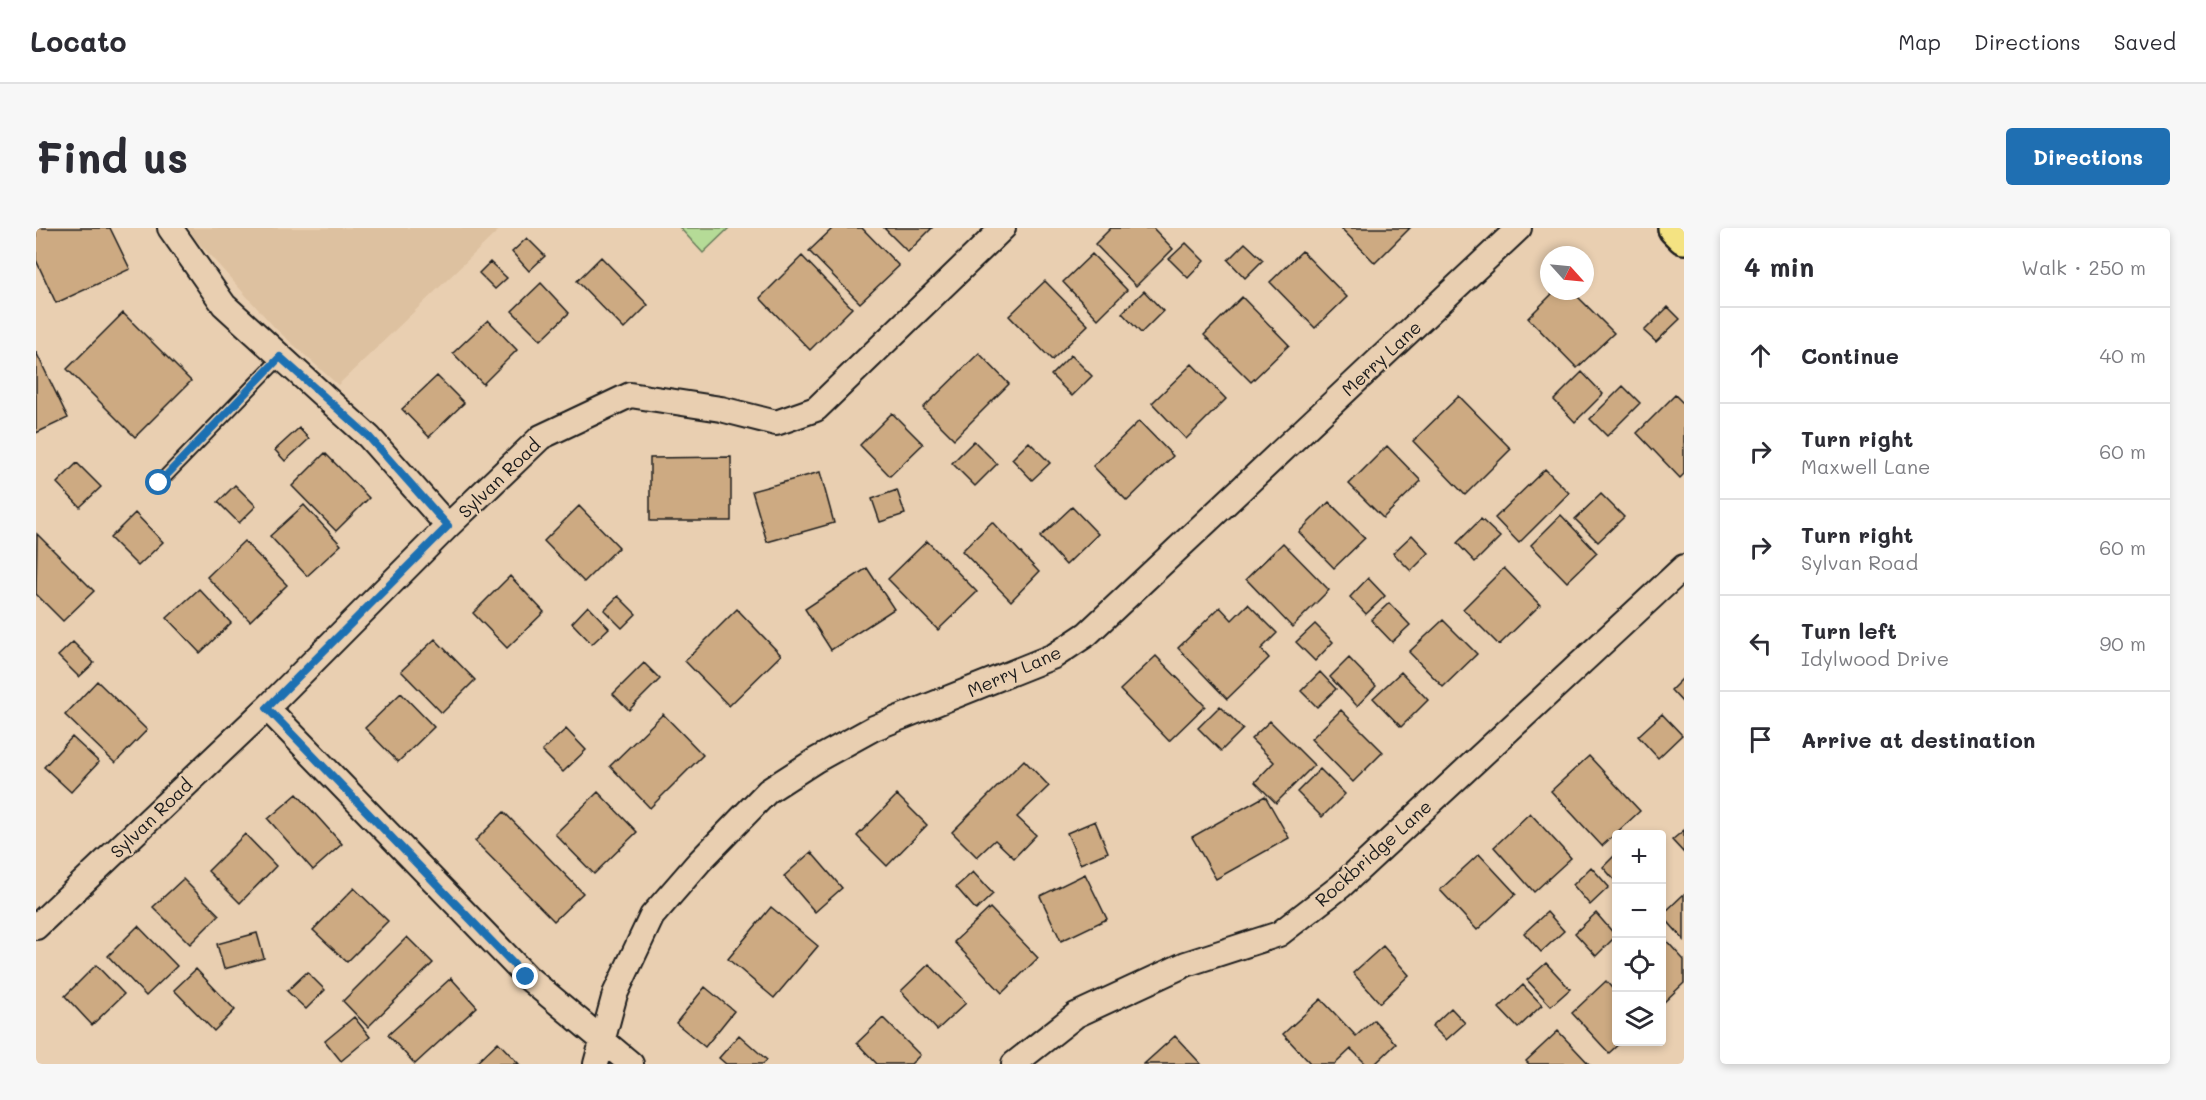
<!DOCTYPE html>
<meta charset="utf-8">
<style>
:root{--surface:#fff;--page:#f7f7f7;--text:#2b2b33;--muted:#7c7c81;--line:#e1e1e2;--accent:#1f6fb2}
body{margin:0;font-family:Mali,sans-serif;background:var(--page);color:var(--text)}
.controls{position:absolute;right:18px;bottom:18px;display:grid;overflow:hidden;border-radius:6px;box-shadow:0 3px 9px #0003}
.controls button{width:54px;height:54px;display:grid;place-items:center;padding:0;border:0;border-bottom:2px solid var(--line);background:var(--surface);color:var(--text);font:30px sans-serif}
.compass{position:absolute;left:1504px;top:18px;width:54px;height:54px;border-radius:50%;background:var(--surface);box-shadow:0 3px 9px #0003;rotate:117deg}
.stop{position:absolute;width:18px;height:18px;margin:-14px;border:4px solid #1f6fb2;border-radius:50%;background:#fff}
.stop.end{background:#1f6fb2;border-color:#fff;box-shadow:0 2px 6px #0008}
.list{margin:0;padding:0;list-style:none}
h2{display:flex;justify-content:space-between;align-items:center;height:78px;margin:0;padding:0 24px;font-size:26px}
h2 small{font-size:20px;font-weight:400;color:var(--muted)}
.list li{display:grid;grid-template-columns:39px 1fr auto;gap:18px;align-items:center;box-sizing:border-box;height:96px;padding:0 24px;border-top:2px solid var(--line)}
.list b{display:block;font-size:22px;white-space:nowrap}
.list p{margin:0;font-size:20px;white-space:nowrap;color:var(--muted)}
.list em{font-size:20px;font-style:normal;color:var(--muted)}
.icon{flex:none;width:33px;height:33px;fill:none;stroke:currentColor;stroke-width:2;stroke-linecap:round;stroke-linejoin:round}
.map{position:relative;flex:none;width:1648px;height:836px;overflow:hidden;border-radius:6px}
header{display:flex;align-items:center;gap:36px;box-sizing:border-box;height:84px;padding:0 30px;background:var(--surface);border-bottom:2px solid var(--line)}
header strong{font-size:28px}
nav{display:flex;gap:33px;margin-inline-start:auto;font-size:21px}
.intro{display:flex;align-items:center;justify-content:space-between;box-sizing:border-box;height:144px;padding:0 36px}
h1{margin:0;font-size:42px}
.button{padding:15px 27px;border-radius:6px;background:var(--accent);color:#fff;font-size:21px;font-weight:700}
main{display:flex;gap:36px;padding:0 36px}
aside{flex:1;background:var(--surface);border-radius:6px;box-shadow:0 3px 9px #0003}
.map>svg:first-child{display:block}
.built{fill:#ddc1a0}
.green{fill:#b5db97;stroke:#687c5a;stroke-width:1.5}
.building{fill:#cdaa82;stroke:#1c1c1c;stroke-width:1.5}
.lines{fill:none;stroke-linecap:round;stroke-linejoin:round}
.lane-casing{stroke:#1c1c1c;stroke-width:16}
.street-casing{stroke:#1c1c1c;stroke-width:28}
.primary-casing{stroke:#1c1c1c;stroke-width:38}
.lane{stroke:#e9cfb1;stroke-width:12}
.street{stroke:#e9cfb1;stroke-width:24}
.primary{stroke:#f4e382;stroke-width:33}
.route{stroke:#1f6fb2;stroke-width:8}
.labels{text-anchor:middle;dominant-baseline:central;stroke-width:4.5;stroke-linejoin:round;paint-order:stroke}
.street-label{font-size:18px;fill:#1c1c1c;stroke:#e9cfb1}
</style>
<header>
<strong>Locato</strong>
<nav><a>Map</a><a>Directions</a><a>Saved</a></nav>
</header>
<div class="intro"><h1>Find us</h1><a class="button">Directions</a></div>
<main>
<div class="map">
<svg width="1648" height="836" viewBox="0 0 1648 836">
<rect width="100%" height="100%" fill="#e9cfb1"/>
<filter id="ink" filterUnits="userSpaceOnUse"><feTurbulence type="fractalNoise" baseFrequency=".0167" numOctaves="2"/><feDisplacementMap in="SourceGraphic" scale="12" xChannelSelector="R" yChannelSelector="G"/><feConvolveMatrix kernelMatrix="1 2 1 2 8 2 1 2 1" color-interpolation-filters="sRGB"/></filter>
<g filter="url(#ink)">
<path class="built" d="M152,0h313l-163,157 -62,-56 -80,-89z"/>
<path class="green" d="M644,0h49l-26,25z"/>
<path class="building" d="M0,0h74l20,41 -74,34 -20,-43z
M797,0h29l37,38 -39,37 -51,-52z
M848,0h48l-24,24z
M1075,0h42l20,21 -37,37 -41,-42z
M1305,0h69l-35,35z
M491,10l18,18 -16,15 -17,-19z
M1150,15l18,18 -16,17 -19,-19z
M1209,15l18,17 -18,18 -17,-18z
M1266,23l45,46 -32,31 -45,-46z
M1056,26l35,36 -29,29 -35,-37z
M766,28l50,52 -42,42 -50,-52z
M565,29l47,48 -24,24 -47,-48z
M454,34l17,16 -12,11 -16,-16z
M1009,53l43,44 -36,35 -43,-44z
M505,55l28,30 -28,27 -29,-29z
M1108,63l19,20 -22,22 -19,-20z
M1519,63h17l42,42 -37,35 -49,-50z
M1206,69l47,48 -38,37 -47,-47z
M1632,79l12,12 -24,23 -12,-11z
M87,85l68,68 -56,56 -68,-68z
M452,92l29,30 -34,34 -30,-31z
M0,124l32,66 -32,15z
M943,125l30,31 -55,55 -31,-31z
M1035,127l21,21 -20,20 -21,-21z
M1156,136l34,35 -40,40 -34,-36z
M1546,144l21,22 -28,28 -21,-22z
M401,148l27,27 -35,34 -27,-28z
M1587,158l17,17 -33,33 -17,-17z
M1639,167l9,9v70l-4,4 -43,-45z
M1423,168l52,53 -46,46 -52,-54z
M856,185l31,31 -33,32 -30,-31z
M1103,193l34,35 -46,45 -34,-35z
M263,200l10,11 -24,22 -10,-11z
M938,213l23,23 -22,22 -23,-23z
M993,214l21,21 -18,17 -20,-21z
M1351,218l34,35 -38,37 -34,-34z
M289,225l44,45 -33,33 -44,-45z
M695,229v64h-81v-63z
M41,235l24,24 -21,20 -23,-24z
M1509,241l24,24 -50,50 -24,-25z
M784,244l14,51 -67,19 -15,-51z
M199,257l21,21 -17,17 -21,-21z
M861,262l8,24 -25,8 -8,-23z
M1565,266l23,23 -26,25 -23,-23z
M1293,274l36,36 -31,30 -35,-36z
M268,277l37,40 -34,31 -37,-40z
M543,278l40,41 -35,35 -40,-41z
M1036,279l26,27 -32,31 -26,-28z
M99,285l28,29 -25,24 -28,-28z
M1525,287l36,38 -30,29 -36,-37z
M1445,291l19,18 -25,25 -18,-19z
M956,294l47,50 -28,29 -49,-50z
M1,306l57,57 -31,30 -27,-27z
M1376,307l17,18 -18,18 -18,-18z
M208,313l43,44 -37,36 -43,-44z
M891,313l50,51 -39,38 -50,-51z
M1247,315l46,47 -37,37 -46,-48z
M831,340l27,41 -63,41 -26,-41z
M1468,340l36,37 -41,40 -36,-36z
M474,348l34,36 -37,36 -34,-35z
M1332,350l17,18 -19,18 -16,-17z
M163,361l32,34 -31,30 -33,-35z
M582,368l18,18 -14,14 -18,-18z
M1353,375l21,22 -18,17 -21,-22z
M1212,376l29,29 -16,16 8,9 -42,41 -49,-51 42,-41 12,13z
M552,378l21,22 -17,16 -20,-21z
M701,381l44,46 -52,51 -44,-45z
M1407,392l34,34 -34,33 -34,-35z
M1279,396l18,18 -18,19 -19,-19z
M399,411l40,41 -33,33 -41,-42z
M37,414l21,21 -15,14 -21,-21z
M1120,428l49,50 -36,35 -49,-51z
M1313,430l27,28 -19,20 -27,-29z
M608,435l16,16 -31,31 -16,-16z
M1284,444l16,17 -19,18 -16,-16z
M1365,444l27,28 -27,27 -28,-29z
M1648,449v27l-13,-14z
M61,453l50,49 -32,33 -50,-48z
M365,465l33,34 -36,35 -33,-34z
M1184,478l23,23 -22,22 -23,-23z
M1305,482l42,42 -30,30 -42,-43z
M627,486l40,41 -53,53 -40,-42z
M1626,486l20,21 -24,23 -20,-22z
M1234,493l44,44 -38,38 -21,-21 19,-20 -23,-23z
M530,501l20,21 -23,22 -21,-21z
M36,509l27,25 -28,30 -27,-25z
M1553,528l51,55 -38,35 -51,-55z
M988,532l25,26 -32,31 19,18 -22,23 -19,-18 -18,17 -25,-25z
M1284,541l25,25 -23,23 -25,-25z
M562,564l39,40 -43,42 -39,-40z
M261,566l45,50 -29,26 -45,-51z
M861,567l30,30 -40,41 -30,-30z
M1229,568l24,42 -73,41 -24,-42z
M468,584l79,81 -29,28 -79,-80z
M1494,585l41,45 -37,34 -40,-45z
M1059,593l13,31 -28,12 -13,-31z
M1648,602v23l-12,-13z
M209,606l31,32 -36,37 -32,-32z
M775,624l31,36 -27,24 -31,-36z
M1443,626l37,40 -39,36 -37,-40z
M1580,626v28l-13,-15z
M1555,639l18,20 -19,18 -17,-20z
M937,644l20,22 -17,16 -20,-23z
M1049,646l22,45 -46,22 -21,-45z
M147,651l36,36 -29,29 -37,-37z
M318,660l34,33 -41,41 -34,-32z
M1648,666v46l-22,-25z
M735,679l47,39 -44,52 -46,-39z
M954,680l48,50 -36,35 -48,-51z
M1511,684l17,19 -23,21 -17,-19z
M1560,685l20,23 -20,20 -21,-23z
M102,698l39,40 -31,30 -38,-40z
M221,705l7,25 -40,11 -7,-25z
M1626,708l22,24v23l-22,21z
M371,709l26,26 -65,64 -25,-26z
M1347,718l26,29 -29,28 -27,-30z
M1510,735l24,26 -19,17 -24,-26z
M893,736l37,39 -29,27 -36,-39z
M60,737l28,29 -32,31 -27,-29z
M160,741l39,41 -21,21 -40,-41z
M271,744l18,18 -19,19 -19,-18z
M415,750l26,29 -62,57 -27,-29z
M1570,753l10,12v49h5l-12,11 -37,-40z
M1487,757l19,20 -24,23 -19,-20z
M669,759l29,24 -29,36 -29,-24z
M1285,771l35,37 18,-16 22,24 -21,20h-9l-15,-15 -16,15h-24l-28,-30z
M1415,780l14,15 -19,17 -14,-14z
M318,789l16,20 -29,24 -16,-20z
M847,790l37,37 -9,9h-34l-20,-21z
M1522,803l31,33h-60l-3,-3z
M703,807l28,25 -4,4h-37l-7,-6z
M1139,808l26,28h-57z
M462,814l21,22h-44z"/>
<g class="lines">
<g class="lane-casing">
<path id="lane" d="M123,255l122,-126"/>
</g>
<g class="street-casing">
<path id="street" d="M134,0l54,77 145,132 79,89
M231,480l260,269 104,87
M0,699l231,-219 181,-182 93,-89 89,-42 91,14 55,14 40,-14 187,-181
M560,836l19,-70 37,-78 47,-54 69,-71 48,-31 58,-32 180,-72 33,-22 432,-406
M978,836l62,-49 110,-51 93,-30 62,-48 343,-319"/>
</g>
<g class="primary-casing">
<path id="primary" d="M1639,0l9,9"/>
</g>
<use href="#lane" class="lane"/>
<use href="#street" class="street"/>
<use href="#primary" class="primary"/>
</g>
</g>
<g class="lines" filter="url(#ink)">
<path class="route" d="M123,255l121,-126 89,80 79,89 -181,182 259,269"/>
</g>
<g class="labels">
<g class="street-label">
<text transform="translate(1345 130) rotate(-43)">Merry Lane</text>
<text transform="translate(463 250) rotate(-44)">Sylvan Road</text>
<text transform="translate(978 443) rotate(-24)">Merry Lane</text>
<text transform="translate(115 590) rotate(-44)">Sylvan Road</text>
<text transform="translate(1337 625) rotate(-42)">Rockbridge Lane</text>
</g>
</g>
</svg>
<div class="controls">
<button>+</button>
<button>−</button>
<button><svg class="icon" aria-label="locate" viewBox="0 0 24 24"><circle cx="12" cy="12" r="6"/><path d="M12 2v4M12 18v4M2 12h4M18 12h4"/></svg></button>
<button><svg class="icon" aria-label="layers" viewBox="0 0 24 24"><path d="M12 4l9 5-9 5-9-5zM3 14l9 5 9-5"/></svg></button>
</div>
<svg class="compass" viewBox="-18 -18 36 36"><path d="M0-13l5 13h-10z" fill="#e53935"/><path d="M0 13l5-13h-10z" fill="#7c7c81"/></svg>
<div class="stop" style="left:123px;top:255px"></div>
<div class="stop end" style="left:490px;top:749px"></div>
</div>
<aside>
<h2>4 min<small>Walk · 250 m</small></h2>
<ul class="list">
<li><svg class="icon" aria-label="ahead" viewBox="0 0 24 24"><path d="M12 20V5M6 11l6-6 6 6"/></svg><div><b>Continue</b></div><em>40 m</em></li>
<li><svg class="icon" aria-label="right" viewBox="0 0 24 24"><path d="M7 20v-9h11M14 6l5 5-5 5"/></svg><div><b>Turn right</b><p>Maxwell Lane</p></div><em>60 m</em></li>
<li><svg class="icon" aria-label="right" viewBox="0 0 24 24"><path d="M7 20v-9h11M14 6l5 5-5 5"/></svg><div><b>Turn right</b><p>Sylvan Road</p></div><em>60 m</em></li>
<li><svg class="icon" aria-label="left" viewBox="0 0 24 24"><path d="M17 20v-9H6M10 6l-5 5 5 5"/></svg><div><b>Turn left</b><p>Idylwood Drive</p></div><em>90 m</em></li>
<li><svg class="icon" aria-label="arrive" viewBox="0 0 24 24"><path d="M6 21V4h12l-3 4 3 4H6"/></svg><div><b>Arrive at destination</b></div></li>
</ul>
</aside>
</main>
